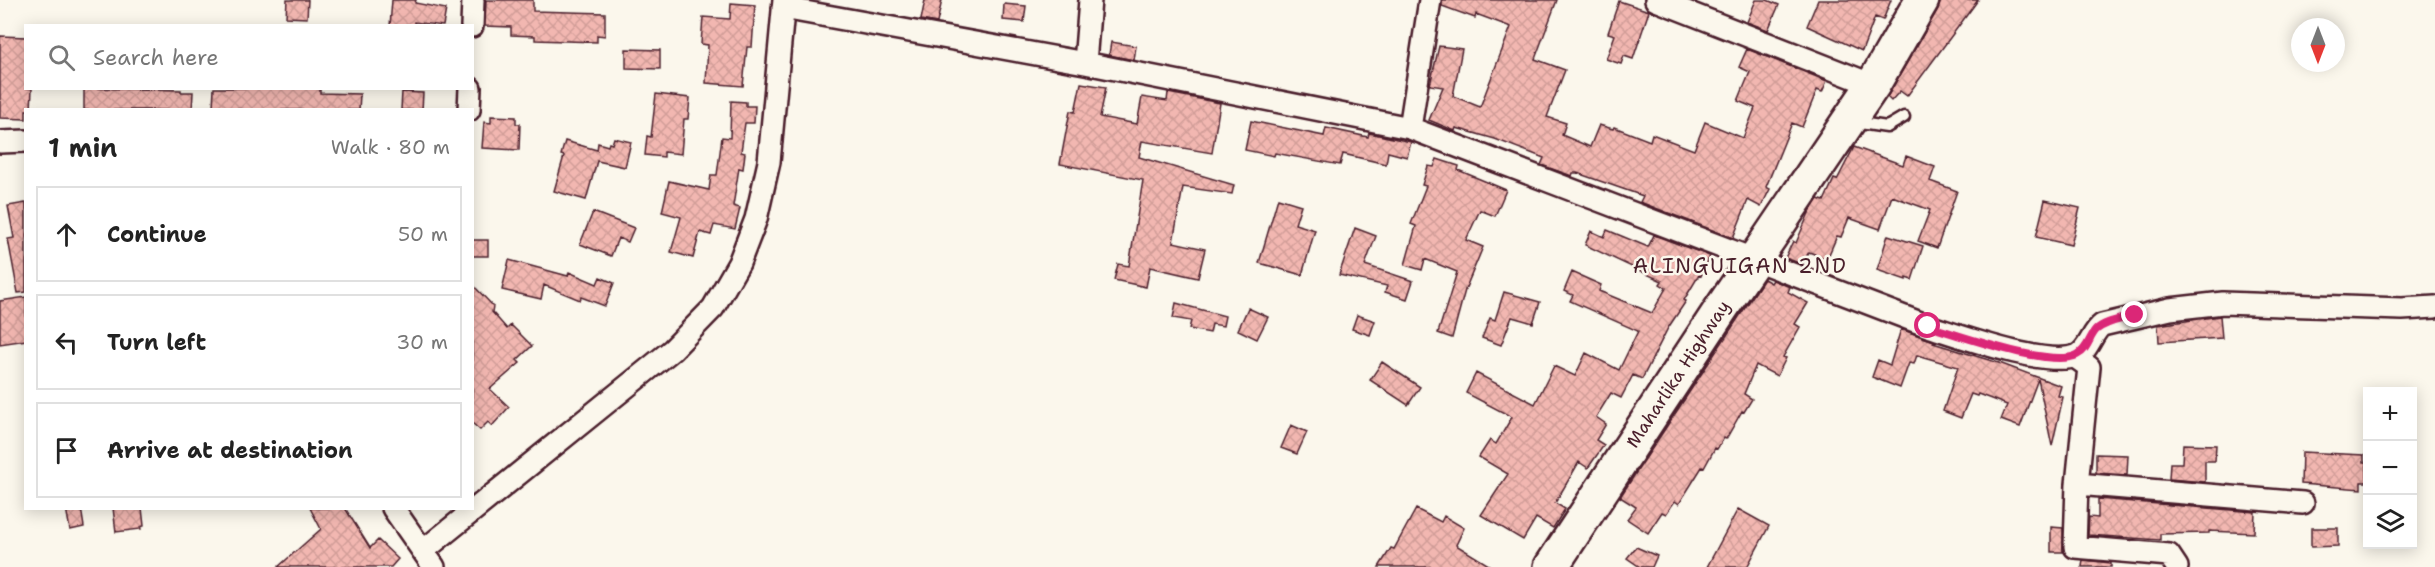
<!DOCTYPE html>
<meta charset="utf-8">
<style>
:root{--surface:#fff;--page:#f2f2f2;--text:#222;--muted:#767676;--line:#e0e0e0}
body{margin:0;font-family:"Shantell Sans",sans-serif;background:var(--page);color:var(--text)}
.controls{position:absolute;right:18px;bottom:18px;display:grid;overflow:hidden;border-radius:0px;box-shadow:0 3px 15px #0003}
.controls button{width:54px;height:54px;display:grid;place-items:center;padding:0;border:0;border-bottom:2px solid var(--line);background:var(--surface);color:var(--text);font:30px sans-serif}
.compass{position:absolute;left:2291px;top:18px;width:54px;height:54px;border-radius:50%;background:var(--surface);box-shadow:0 3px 15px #0003;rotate:180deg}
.stop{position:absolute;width:18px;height:18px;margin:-14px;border:4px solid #db2777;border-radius:50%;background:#fff}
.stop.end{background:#db2777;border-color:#fff;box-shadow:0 2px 6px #0008}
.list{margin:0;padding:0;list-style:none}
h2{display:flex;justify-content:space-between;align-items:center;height:78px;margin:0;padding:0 24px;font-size:26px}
h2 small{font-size:20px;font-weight:400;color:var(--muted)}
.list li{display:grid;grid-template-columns:39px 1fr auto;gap:18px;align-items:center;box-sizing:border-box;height:96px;margin:0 12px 12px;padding:0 12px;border:2px solid var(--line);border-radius:0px}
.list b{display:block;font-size:22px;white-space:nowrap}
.list em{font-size:20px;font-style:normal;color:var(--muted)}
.icon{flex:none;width:33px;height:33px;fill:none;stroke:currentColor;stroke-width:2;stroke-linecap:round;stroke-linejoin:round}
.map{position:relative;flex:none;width:2435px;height:567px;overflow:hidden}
.search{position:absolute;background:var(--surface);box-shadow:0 3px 15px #0003;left:24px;top:24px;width:450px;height:66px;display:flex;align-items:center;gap:15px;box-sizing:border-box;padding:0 21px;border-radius:0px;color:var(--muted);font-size:22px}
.panel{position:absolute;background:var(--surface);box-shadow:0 3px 15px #0003;left:24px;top:108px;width:450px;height:402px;border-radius:0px}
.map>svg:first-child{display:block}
.building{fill:url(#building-cross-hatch);stroke:#4a1f2b;stroke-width:1.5}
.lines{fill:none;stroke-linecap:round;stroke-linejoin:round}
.service-casing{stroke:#4a1f2b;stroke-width:15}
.minor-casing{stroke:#4a1f2b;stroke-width:26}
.trunk-casing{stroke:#4a1f2b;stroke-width:38}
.service{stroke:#fbf7ec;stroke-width:10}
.minor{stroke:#fbf7ec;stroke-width:21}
.trunk{stroke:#fbf7ec;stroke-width:33}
.route{stroke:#db2777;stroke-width:8}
.labels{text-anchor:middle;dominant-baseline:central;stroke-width:5;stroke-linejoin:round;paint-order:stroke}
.street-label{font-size:18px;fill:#4a1f2b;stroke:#fbf7ec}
.quarter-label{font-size:21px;letter-spacing:1.5px;fill:#4a1f2b;stroke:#fbf7ec}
</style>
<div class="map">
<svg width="2435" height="567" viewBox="0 0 2435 567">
<defs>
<pattern id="building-cross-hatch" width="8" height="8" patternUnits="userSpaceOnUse" patternTransform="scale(1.5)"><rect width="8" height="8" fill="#f2b7b1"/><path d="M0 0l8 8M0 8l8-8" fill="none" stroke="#d19d98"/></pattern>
</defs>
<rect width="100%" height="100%" fill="#fbf7ec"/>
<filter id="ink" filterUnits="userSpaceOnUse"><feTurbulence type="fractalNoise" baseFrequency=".0167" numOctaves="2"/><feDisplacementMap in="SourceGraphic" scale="12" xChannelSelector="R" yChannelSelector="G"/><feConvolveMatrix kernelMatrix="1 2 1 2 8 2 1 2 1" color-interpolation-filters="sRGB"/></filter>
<g filter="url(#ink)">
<path class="building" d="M287,0h21l-1,18 -21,-1z
M392,0h24l-1,3 31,6 -3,17 -29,-4v4h-24z
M486,0h47v11l72,2v23l-8,-1v7l-62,-2v-4l-24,-1v-8l-26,-1z
M925,0h17l-5,23 -16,-3z
M1442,0h115l-22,59 30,11 -18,47 19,6 -4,12 28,12 9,-22 14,4 1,-2 36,14 2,-7 42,16 11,-28 38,16 12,-30 -17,-7 12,-29 -11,-5 8,-18 80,32 -5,11 -5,-2 -15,37 -10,-4 -26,64 4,2 -9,18 -13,-7 -15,38 -93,-36 3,-6 -66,-23h-4l-1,3 -31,-11 3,-7 -49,-19 -39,-11 -1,3 -26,-11 14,-33 -13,-2 9,-39 23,3 -9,47 27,11 31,-80 -35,-13 -1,4 -33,-12z
M1756,0h11l12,5 -11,25 -21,-8z
M1818,0h73l-8,20 -8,-3 -13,34 -55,-25z
M1941,0h37l-71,96 -7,-5 -9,10 -4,-4 51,-88z
M1619,1l30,10 -16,48 -9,-3 -3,8 -15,-5 9,-24 -7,-2z
M731,3l24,2 -3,42h-5l-4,39 -37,-3 2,-38 -7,-1 2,-27 27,2z
M1004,4l22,2 -2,16 -21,-2z
M0,36l26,1v51h6l-1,22h-5v9l-26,-1z
M1111,42l25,4 -2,14 -25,-5z
M626,49l34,1v19l-34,-1z
M1081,83l25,4 -6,30 37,7 5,-27 25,4 1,-8 52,10 -8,50 -70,-12 -3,16 95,28 -2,9 -49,-7 -10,55 32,7 -7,29 -48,-11 -4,20 -32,-7 4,-16 11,2 14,-86 -83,-16 10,-53 5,1z
M84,88l97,2v2h12l-1,18h-108z
M214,88h106v5l40,1 -1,16h-111l-35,-3z
M402,92l21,1 -1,17h-21z
M656,94l34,4 -2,21h-4l-3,35 -17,-2v5l-19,-2 2,-19 4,1z
M731,101l15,1v4h9l-1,17h-9l-4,29 4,1 -2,16 -4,-1 -6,38 7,2 -5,21 -21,-4 -3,10 -11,-3 -7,26 -22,-6 10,-35 -19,-5 7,-31 40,9 2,-15h6l5,-38 8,1z
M491,116l25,1v7h4l-1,26 -37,-2 2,-26 7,1z
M1251,121l73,15 2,-8 42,9 1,-4 42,9 -4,15 -19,-5 -2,12 -43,-10 -3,11 -65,-12 -1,3 -29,-6z
M614,138l17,4 -6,25 -28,-6 -11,39 -32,-9 10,-35 -3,-1 4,-14 32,9 1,-7 10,3 1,-3 3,1z
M1854,147l49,18 3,-9 29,11 -5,14 27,10 -20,57 -19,-7 12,-31 -38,-14 -12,33 -31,-11 -8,19 -4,-1 -10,23 -18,-7 -7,12 -17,-6 8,-17 3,2 13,-30 9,-14 6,2 10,-22 3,1z
M1437,159l22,7 -1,4 48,20 -11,26 -15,-6 -14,30 17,7 -18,43 -13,48 -14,-5 19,-61 -32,-13 -3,11 -17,-5 11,-39 -5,-2 15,-38 -4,-1 6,-19 6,1z
M1278,198l23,7 -6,19 20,6 -13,45 -43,-12z
M2045,200l35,8 -9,37 -35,-8z
M26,203v89l-8,1 -10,-54 6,-1 -6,-32z
M593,212l41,16 -6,14 -10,-4 -7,18 -31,-12z
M1355,228l21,8 -11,29 48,16 -6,18 -22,-7 2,-6 -48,-11z
M1607,230l41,17 6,-12 56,21 -9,20 -2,-1 -15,25 2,1 -18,27 -26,51 -9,-4 -12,23 -10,-5 -15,24 10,7 -10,16 8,5 -16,23 -9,-6 -24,41 10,6 -12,19 -17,-10 -13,22 -42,-25 27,-41 -29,-17 11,-17 6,4 16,-27 -46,-24 10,-20 59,31 19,-38 21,10 11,-23 33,17 19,-39 -68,-30 3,-6 -9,-4 8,-19 29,13 -2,6 53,22 14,-25 -6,-4 2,-3 -77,-36 6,-14 13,6z
M1888,235l35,11 -11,34 -6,-2v2l-29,-10z
M472,240h16v16h-16z
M509,260l59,16 1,-4 28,12 3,-7 14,6 -9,23 -24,-9 -1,3 -36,-15 -3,14 -39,-9z
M1764,279l7,4 2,-3 17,7 -2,5 20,11 -13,21 5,3 -17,30 3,1 -9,18 -21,-11 -12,29 8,5 -8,13 -2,-1 -16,28 -2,-1 -7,11 -2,-1 -11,20 -2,-1 -23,37 -4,-3 -9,13 -4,-2 -14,21 -21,-14 9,-12 -16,-10z
M472,284l21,22 -1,6 15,17 4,-4 21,21 -15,14 3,3 -30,26 19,18 -17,19 -4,-4 -8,8 -8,-7z
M1504,292l36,10 -7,21 -21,-6 -11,28 -19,-7 8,-20 5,2z
M26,297v43l-26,4v-43z
M1176,303l49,13 -2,10 -11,-2 -2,9 -21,-4 2,-8 -18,-3z
M1248,308l20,9 -11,22 -19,-9z
M1357,315l18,6 -5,14 -18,-6z
M2220,316l2,22 -63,4 -1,-17z
M1901,329l33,12 -1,2 69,21 59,22 -3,10 5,1 -11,49 -14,-67 -18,48 -19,-7 6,-15 -29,-11 -1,2 -6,-2 -10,24 -18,-7 15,-44 -41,-12 -3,9 -5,-1 -9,25 -28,-11 6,-17 12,5z
M1382,362l38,25 -12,18 -38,-25z
M1291,425l16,7 -10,22 -16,-6z
M2183,444l33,1 -1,16h-10v21l-36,-3 1,-16h12z
M2302,452l62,3v7h3v20h-6v7l-60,-5z
M2096,454l32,1 -1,20 -31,-2z
M2098,499l157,13 -1,21 -45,-2v2l-49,1v6l-72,-5 1,-18 9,1z
M66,508h15l3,19 -14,3z
M113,508h29l2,18 -4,1 1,2 -25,3z
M310,508h35l25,40 8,-8 20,19 -7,8h-113l43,-38z
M1416,509l25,13 3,-6 20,12 -8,17 36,22h-113l12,-19 3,1z
M1738,509l31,17 -22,41h-40z
M2051,527l12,1v24h-12z
M2311,528h27v18l-27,1z
M1636,547l21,9 -5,11h-12l-13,-9z
M2083,560l28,3v4h-29z"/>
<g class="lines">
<g class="service-casing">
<path id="service" d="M1853,122l34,5 17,-10"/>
</g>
<g class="minor-casing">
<path id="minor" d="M1656,0l217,85
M783,8l302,55 325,65 518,198c32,10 117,41 148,30 13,-5 15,-23 26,-31l68,-16 53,-6 179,6 33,-2
M472,26l1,-26
M1085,63l5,-63
M469,110l1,-22
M1410,128l20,-128
M0,142l26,-1
M2075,357l14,10 -12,117 -2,63 94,8 8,12
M2077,484l226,19
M393,508l41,59
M423,551l249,-201 41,-42 26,-45 17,-44 13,-57 15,-162"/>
</g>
<g class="trunk-casing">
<g id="trunk">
<path id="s1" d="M1551,567l170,-258 152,-224 49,-85"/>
</g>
</g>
<use href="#service" class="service"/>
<use href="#minor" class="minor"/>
<use href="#trunk" class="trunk"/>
</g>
</g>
<g class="lines" filter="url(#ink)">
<path class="route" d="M1928,326c31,9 122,42 149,29 11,-5 12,-18 19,-25 9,-9 28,-11 39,-15"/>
</g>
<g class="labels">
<g class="street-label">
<text stroke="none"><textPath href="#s1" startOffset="231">Maharlika Highway</textPath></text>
</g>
<g class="quarter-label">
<text x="1740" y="266">ALINGUIGAN 2ND</text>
</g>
</g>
</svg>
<div class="controls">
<button>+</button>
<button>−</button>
<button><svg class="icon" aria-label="layers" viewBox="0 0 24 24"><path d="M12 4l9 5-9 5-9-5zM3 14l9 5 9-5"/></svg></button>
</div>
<svg class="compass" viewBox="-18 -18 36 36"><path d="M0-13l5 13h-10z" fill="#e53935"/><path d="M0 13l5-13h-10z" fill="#767676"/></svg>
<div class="stop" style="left:1928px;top:326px"></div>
<div class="stop end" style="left:2135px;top:315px"></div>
<div class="search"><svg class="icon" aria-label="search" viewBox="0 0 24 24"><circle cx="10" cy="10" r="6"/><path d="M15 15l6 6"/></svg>Search here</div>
<section class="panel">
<h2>1 min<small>Walk · 80 m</small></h2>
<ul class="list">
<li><svg class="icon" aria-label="ahead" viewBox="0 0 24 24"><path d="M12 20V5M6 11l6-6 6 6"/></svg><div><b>Continue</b></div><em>50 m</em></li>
<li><svg class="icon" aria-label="left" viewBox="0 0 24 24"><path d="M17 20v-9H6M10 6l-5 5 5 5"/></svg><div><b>Turn left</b></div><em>30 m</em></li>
<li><svg class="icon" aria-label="arrive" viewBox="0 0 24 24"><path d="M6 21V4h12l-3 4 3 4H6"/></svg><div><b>Arrive at destination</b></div></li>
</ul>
</section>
</div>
